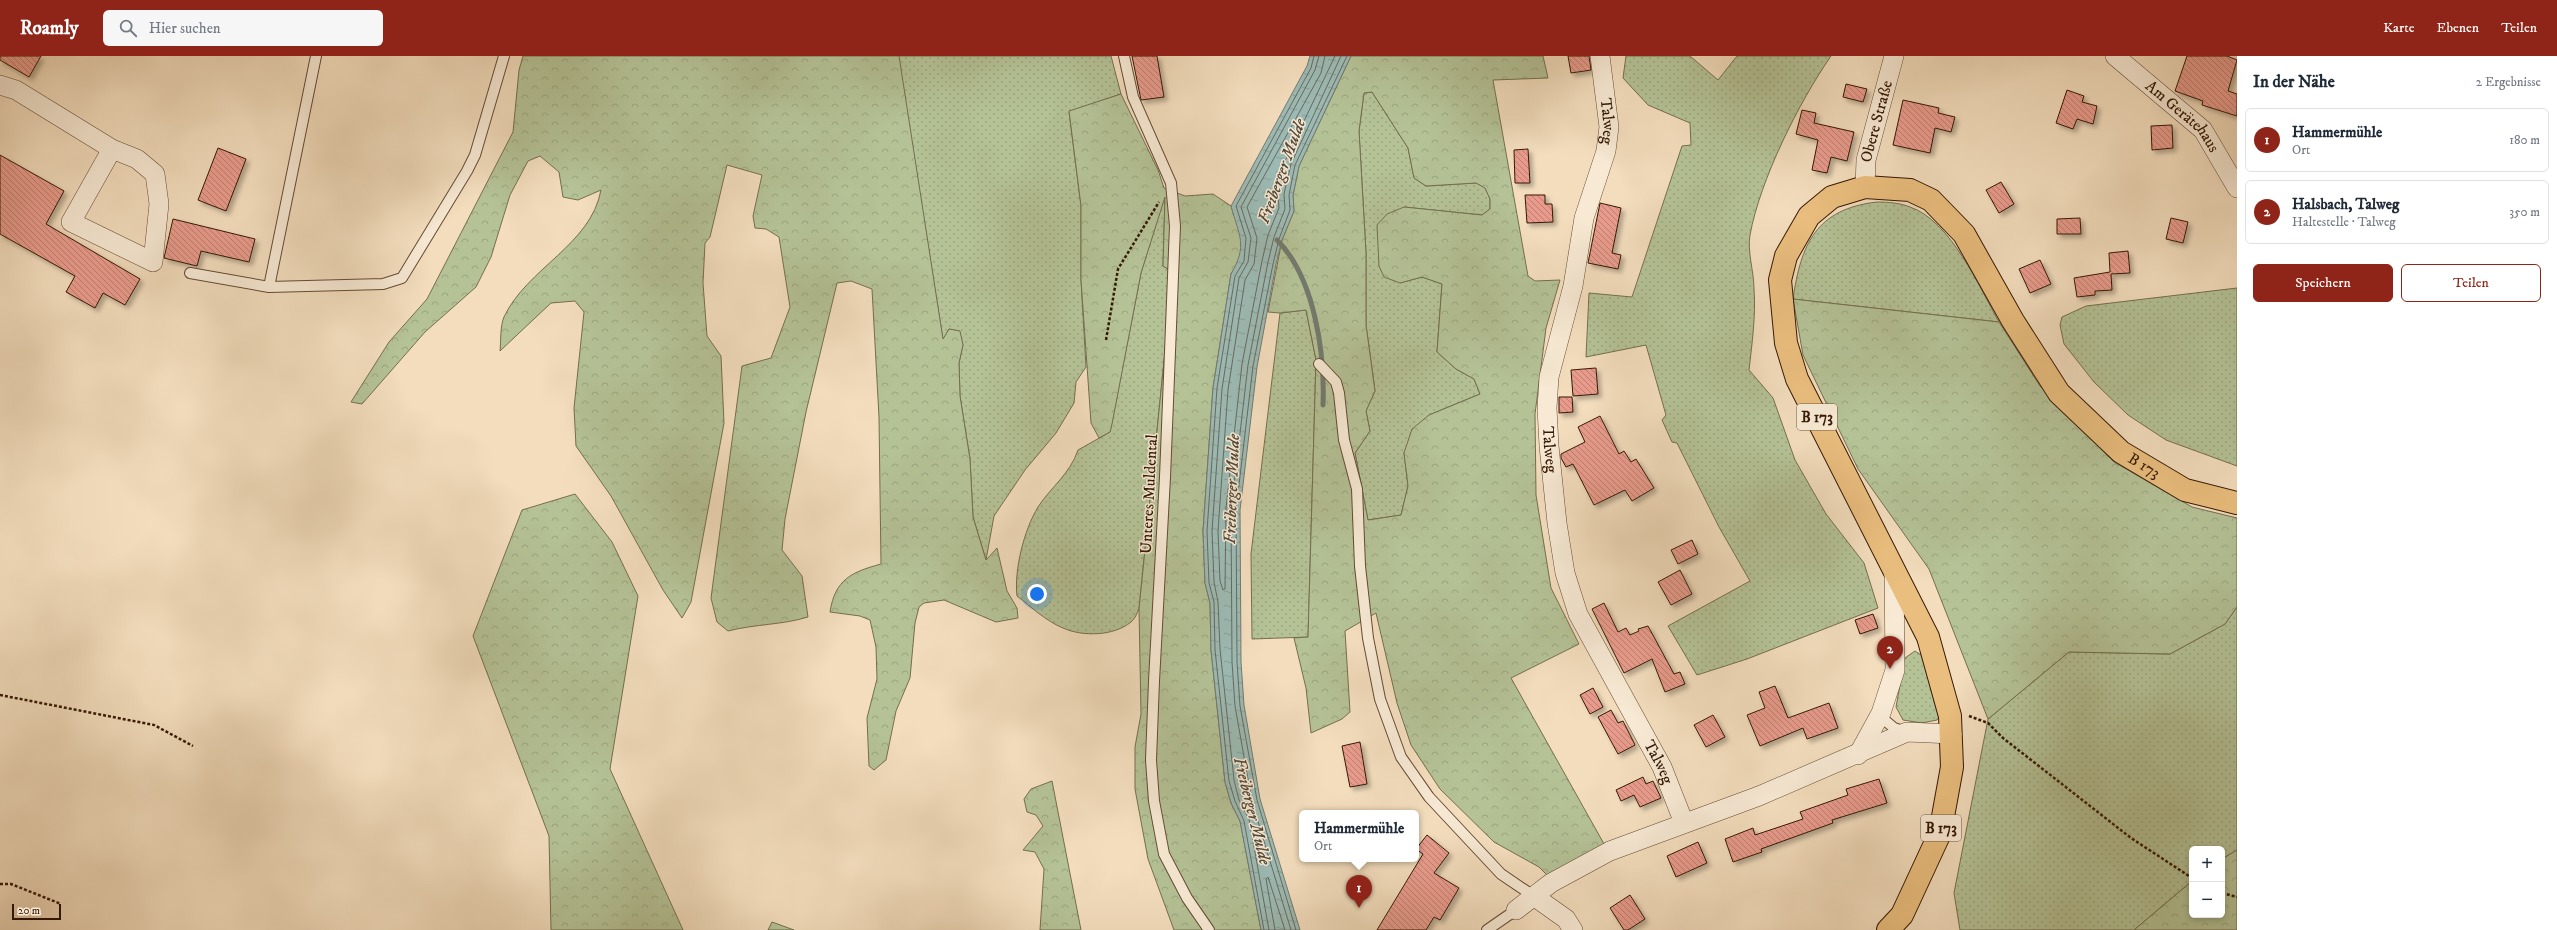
<!DOCTYPE html>
<html lang="de">
<meta charset="utf-8">
<style>
:root{--surface:#fff;--page:#f6f6f7;--text:#1f2937;--muted:#747a83;--line:#e0e1e3;--accent:#8f2418}
body{margin:0;font-family:"IM FELL DW Pica",serif;background:var(--page);color:var(--text)}
.controls{position:absolute;right:12px;bottom:12px;display:grid;overflow:hidden;border-radius:6px;box-shadow:0 2px 6px #0003}
.controls button{width:36px;height:36px;display:grid;place-items:center;padding:0;border:0;border-bottom:1px solid var(--line);background:var(--surface);color:var(--text);font:20px sans-serif}
.scale{position:absolute;left:12px;bottom:10px;width:49px;box-sizing:border-box;padding-left:4px;border:2px solid #361905;border-top:0;font-size:11px;line-height:14px;white-space:nowrap;color:#361905;-webkit-text-stroke:3px #f7e9d4;paint-order:stroke}
.you{position:absolute;left:1037px;top:538px;width:14px;height:14px;margin:-10px;border:3px solid #fff;border-radius:50%;background:#1a73e8;box-shadow:0 0 0 6px #1a73e833}
.badge{display:grid;place-items:center;width:26px;height:26px;border-radius:50%;background:var(--accent);color:#fff;font-size:13px;font-weight:700}
.pin{position:absolute;translate:-50% -33px;filter:drop-shadow(0 1px 2px #0008)}
.pin::after{content:'';position:absolute;top:21px;width:14px;height:12px;background:inherit;clip-path:polygon(0 0,100% 0,50% 100%)}
.popup{position:absolute;left:1299px;top:754px;width:120px;height:52px;box-sizing:border-box;display:grid;place-content:center;border-radius:6px;background:var(--surface);filter:drop-shadow(0 1px 3px #0005);font-size:13px;white-space:nowrap;color:var(--muted)}
.popup b{font-size:15px;color:var(--text)}
.popup::after{content:'';position:absolute;left:50%;top:100%;margin-left:-8px;border:8px solid transparent;border-top-color:var(--surface)}
.list{margin:0;padding:0;list-style:none}
h2{display:flex;justify-content:space-between;align-items:center;height:52px;margin:0;padding:0 16px;font-size:17px}
h2 small{font-size:13px;font-weight:400;color:var(--muted)}
.list li{display:grid;grid-template-columns:26px 1fr auto;gap:12px;align-items:center;box-sizing:border-box;height:64px;margin:0 8px 8px;padding:0 8px;border:1px solid var(--line);border-radius:6px}
.list b{display:block;font-size:15px;white-space:nowrap}
.list p{margin:0;font-size:13px;white-space:nowrap;color:var(--muted)}
.list em{font-size:13px;font-style:normal;color:var(--muted)}
.actions{display:flex;gap:8px;padding:12px 16px}
.actions a{flex:1;padding:9px 0;border:1px solid var(--accent);border-radius:6px;text-align:center;font-size:14px;color:var(--accent)}
.actions .main{background:var(--accent);color:#fff}
.icon{flex:none;width:22px;height:22px;fill:none;stroke:currentColor;stroke-width:2;stroke-linecap:round;stroke-linejoin:round}
.map{position:relative;flex:none;width:2237px;height:874px;overflow:hidden}
header{display:flex;align-items:center;gap:24px;box-sizing:border-box;height:56px;padding:0 20px;background:var(--accent);color:#fff}
header strong{font-size:19px}
nav{display:flex;gap:22px;margin-inline-start:auto;font-size:14px}
.search{width:280px;height:36px;background:var(--page);display:flex;align-items:center;gap:10px;box-sizing:border-box;padding:0 14px;border-radius:6px;color:var(--muted);font-size:15px}
main{display:flex}
aside{flex:1;background:var(--surface)}
.map>svg:first-child{display:block}
.grass{fill:url(#grass-dots);stroke:#756e4e}
.forest{fill:url(#forest-crowns);stroke:#756e4e;fill-rule:evenodd}
.water{fill:url(#water-ripples);stroke:#737a6f}
.lines{fill:none;stroke-linecap:round;stroke-linejoin:round}
.shore{stroke:#696a5d;stroke-width:1}
.stream{stroke:#737a6f;stroke-width:5}
.building{fill:url(#building-back-hatch);stroke:#361905;filter:url(#shadow)}
.service-casing{stroke:#654a33;stroke-width:12}
.minor-casing{stroke:#654a33;stroke-width:20}
.primary-casing{stroke:#361905;stroke-width:24}
.path{stroke:#361905;stroke-width:2.5;stroke-dasharray:3 2;stroke-linecap:butt}
.service{stroke:#f7e9d4;stroke-width:10}
.minor{stroke:#f7e9d4;stroke-width:19}
.primary{stroke:#eabe7e;stroke-width:22}
.labels{text-anchor:middle;dominant-baseline:central;stroke-width:3;stroke-linejoin:round;paint-order:stroke}
.shield{fill:#f7e9d4;stroke:#705743;stroke-width:1}
.shield-label{font-size:15px;font-weight:bold;fill:#361905}
.street-label{font-size:16px;fill:#361905;stroke:#f7e9d4}
.water-label{font-size:17px;font-style:italic;fill:#554a3a;stroke:#f7e9d4}
</style>
<header>
<strong>Roamly</strong>
<div class="search"><svg class="icon" aria-label="search" viewBox="0 0 24 24"><circle cx="10" cy="10" r="6"/><path d="M15 15l6 6"/></svg>Hier suchen</div>
<nav><a>Karte</a><a>Ebenen</a><a>Teilen</a></nav>
</header>
<main>
<div class="map">
<svg width="2237" height="874" viewBox="0 0 2237 874">
<defs>
<pattern id="grass-dots" width="8" height="8" patternUnits="userSpaceOnUse"><rect width="8" height="8" fill="#b4c296"/><path d="M2 2h.1M6 6h.1" fill="none" stroke="#9ba680" stroke-width="1.8" stroke-linecap="round"/></pattern>
<pattern id="forest-crowns" width="20" height="18" patternUnits="userSpaceOnUse"><rect width="20" height="18" fill="#b4c296"/><path d="M2 6a3 3 0 1 1 6 0M12 15a3 3 0 1 1 6 0" fill="none" stroke="#9ba680"/></pattern>
<pattern id="water-ripples" width="26" height="14" patternUnits="userSpaceOnUse"><rect width="26" height="14" fill="#9cbbb5"/><path d="M2 4q2-2 4 0t4 0M15 11q2-2 4 0t4 0" fill="none" stroke="#87a09a"/></pattern>
<pattern id="building-back-hatch" width="6" height="6" patternUnits="userSpaceOnUse"><rect width="6" height="6" fill="#e89b8c"/><path d="M-1 5l2 2M0 0l6 6M5-1l2 2" fill="none" stroke="#bd7e70"/></pattern>
<filter id="shadow"><feDropShadow dx="3.5" dy="3.5" stdDeviation="2" flood-color="#0004"/></filter>
</defs>
<rect width="100%" height="100%" fill="#f3ddbd"/>
<filter id="stains"><feTurbulence type="fractalNoise" baseFrequency=".005" numOctaves="4"/><feColorMatrix values="0 0 0 0 .2 0 0 0 0 .09 0 0 0 0 .02 0 0 0 .5 -.17"/></filter>
<radialGradient id="worn" r=".72"><stop offset=".6" stop-color="#630" stop-opacity="0"/><stop offset="1" stop-color="#630" stop-opacity=".3"/></radialGradient>
<path class="grass" d="M898,0h213l10,38 -52,18 12,94v74l5,87 -10,15 -2,21 -18,30 -31,37 -31,46 -8,44 -13,-43 -3,-58 -10,-63 -1,-33 4,-18 -4,-14 -10,-2 -6,11z
M1626,0h64l28,24 19,-24h94c-32,46 -71,124 -81,179 -3,16 4,37 4,54 2,27 -2,54 -5,81l24,28 22,62 31,54 38,49 14,45 -131,51 -50,16 -29,-49 82,-45 -31,-54 -42,-84 -5,-1 -10,-22 4,-5 -20,-70 -60,12 3,-64 43,4 50,-151 9,-1 -1,-22 -42,-18 -25,-27z
M1372,36l36,56 6,30 12,8 50,-3 9,4 5,12v10l-8,6 -78,-8 -4,76 22,-6 20,7 -5,68 19,17 18,10 6,15 -51,21 -25,38 4,33 -7,29 -33,5 -13,-67 15,-22 -4,-20 9,-20 -9,-66v-72l-7,-122 5,-38z
M1165,139l-2,71 10,6 -34,337c-2,4 -4,10 -8,13 -17,14 -48,15 -68,6 -17,-7 -32,-21 -46,-32 -3,-26 7,-66 21,-89 13,-20 32,-33 40,-57l32,-18 31,-159z
M1877,146c11,0 23,1 33,5 41,14 69,80 89,115l-206,-23c8,-55 23,-90 84,-97z
M2237,232v178l-71,-26 -38,-25 -34,-33 -30,-38 -4,-19 2,-8 24,-11z
M1306,254l10,50 -8,277 -56,2 -1,-85 29,-241z
M2237,551v243l-15,9v-10h-30v32l-58,49h-174l-6,-37 34,-174 81,-67 101,2 55,-30z
M1915,595l9,6 15,59 -2,4 -15,3 -19,-3 -7,-13 9,-49z"/>
<path class="forest" d="M523,0h376l44,283 6,-10 11,2 3,14 -4,18 1,33 10,63 3,58 13,43 11,-12 10,43 10,17 1,10 -22,4 -52,-22 -20,3 -5,4 -4,16 -5,55 -14,33 -10,49 -12,10 -5,-4 -2,-48 10,-39 -1,-32 -6,-27 -10,-4 -30,-4c5,-33 22,-40 51,-48l-2,-147 -7,-128 -21,-8 -14,2 -31,129 -21,107 -3,31 20,26 6,41c-26,8 -53,7 -80,14l-11,-9 -6,-24 31,-232 29,-8 19,-51 -11,-70 -13,-8 -11,-1 -2,-12 9,-41 -35,-10 -17,72 -5,6 -2,40 4,53 14,20 3,67 -33,179 -9,16 -19,-28 -52,-94 -35,-50 -2,-38 10,-96 -9,-11 -24,2 -51,48c1,-10 0,-25 4,-34 23,-49 87,-72 97,-127l-23,10 -15,-3 -4,-25 -19,-16 -12,5 -18,34 -19,62 -15,30 -51,45 -63,72 -11,-2 38,-60 38,-43 86,-167 6,-62z
M1351,0h192l5,22 -55,2 35,196 7,5 25,-1 -14,48 -11,86 1,81 15,93 28,56 -68,34 102,182 -57,24 -17,-17 -45,-25 -54,-53 -29,-44 -14,-42 -21,-90 -31,18 5,81 -8,7 -31,14 -5,-45 -12,-50 14,-1 8,-277 -10,-50 -26,3 -12,-1 14,-72 12,-29 -1,-16 6,-29zM1372,36l36,56 6,30 12,8 50,-3 9,5 5,11v10l-8,6 -78,-8 -17,7 -10,11 2,41 5,11 16,6 22,-6 20,7 -5,68 19,17 18,10 6,15 -51,21 -17,14 -8,24 4,33 -7,29 -33,5 -13,-67 15,-22 -4,-20 9,-20 -9,-66v-72l-7,-122 5,-38z
M1121,38l37,76 6,18 21,8 28,-2 18,12 11,31 -2,23 -9,14 -18,114 -10,143 2,52 5,20 1,47 14,132 6,21 9,18 21,109h-87l-26,-71 -13,-70v-42l6,-33 -2,-105 34,-337 -10,-6 2,-69 -24,76 -29,151 -2,8 -11,6 -8,-15 -10,-143v-74l-12,-95z
M1793,243l206,23 41,64 74,76 78,45 45,11v89l-12,17 -55,30 -101,-2 -81,67 -59,-150 -71,-100 -55,-114z
M575,438l37,48 26,54 -28,173 73,161h-132l-2,-94 -76,-200 49,-126z
M1052,725l29,149h-41l4,-61 -9,-17 -12,-2 20,-24 -7,-11 -9,-3 -3,-13 7,-10z
M2237,794v80h-103l58,-49v34h30v-56z
M772,866l22,8h-26z"/>
<path class="water" d="M1310,0h41l-52,110 -6,29 1,16 -12,29 -6,24 -19,103 -17,143 1,152 3,43 16,94 40,131h-39l-21,-109 -9,-18 -6,-21 -14,-132 -1,-47 -5,-20 -2,-52 10,-143 18,-114c17,-29 8,-38 0,-68l76,-140z"/>
<g class="lines">
<path class="shore" d="M1325,0l-4,17 -74,134 10,31 -3,26 -9,16 -17,110 -10,141 2,50 3,9 2,-1 1,-81 16,-144 20,-103 6,-26 11,-27 -1,-15 7,-32 50,-105
M1264,874l-20,-109 -9,-20 -6,-20 -14,-131 -1,-48 -5,-19 -2,-52 10,-143 18,-112 9,-15 2,-23 -10,-32 75,-138 3,-12
M1269,874l-20,-111 -10,-19 -5,-20 -14,-131 -2,-47 -4,-20 -2,-51 10,-142 17,-111 9,-16 3,-24 -10,-31 74,-137 4,-14
M1275,874l-9,-51 2,-2 17,53
M1291,874l-39,-128 -17,-96 -3,-44 -1,-152 17,-145 20,-103 6,-25 11,-28 -1,-15 7,-30 50,-108
M1296,874l-39,-130 -17,-94 -3,-44 -1,-152 17,-144 20,-102 6,-25 11,-29 -1,-15 6,-30 52,-109"/>
<path class="stream" d="M1277,184c38,38 48,114 46,165"/>
</g>
<path class="building" d="M0,0h41l-12,21 -29,-17z
M1132,0h25l7,41 -23,3z
M1568,0h21l2,14 -20,3z
M2187,0h40l10,4 -9,31 9,3v22l-35,-11 1,-4 -28,-10z
M1846,28l21,5 -4,13 -20,-5z
M2067,34l17,6 -2,6 15,4 -4,18 -16,-5 -4,10 -17,-6z
M1903,44l36,8 -1,5 17,4 -4,15 -16,-4 -5,25 -37,-8z
M1802,54l14,3 -2,10 40,9 -7,29 -16,-4 -4,16 -15,-3 6,-30 -22,-6z
M2172,69l1,23 -21,2 -1,-24z
M218,92l28,11 -20,52 -28,-11z
M1528,93l2,34h-15l-1,-33z
M0,99l64,36 -18,33 94,55 -15,26 -22,-12 -8,15 -29,-16 9,-16 -75,-42z
M2001,126l13,22 -15,9 -13,-23z
M1525,139h20v9h7l1,18 -26,1z
M1600,147l21,5 -9,45 9,2 -3,14 -30,-6z
M2080,162l1,16h-24v-15z
M2171,162l17,4 -5,21 -17,-4z
M173,163l82,20 -6,23 -48,-11 -4,15 -33,-8z
M2128,195l2,22 -19,1 1,16 -17,1v4l-18,2 -3,-19 36,-6 -1,-19z
M2040,204l11,24 -21,9 -11,-24z
M1596,312l2,26 -25,2 -2,-26z
M1559,341h13l1,15 -14,1z
M1600,360l19,38 5,-3 7,11 5,-3 18,29 -22,13 -7,-11 -31,15 -21,-41 -7,3 -5,-9v-4l24,-12 -7,-15z
M1692,484l6,14 -20,10 -7,-14z
M1680,514l12,24 -21,11 -13,-23z
M1604,547l14,29 8,-4 4,7 9,-4 -1,-2 10,-3 26,48 6,-2 5,12 -20,8 -13,-33 -28,14 -32,-64z
M1873,558l5,14 -18,6 -5,-14z
M1775,630l13,32 41,-15 9,25 -31,11 -4,-11 -43,18 -13,-31 18,-7 -6,-16z
M1593,632l10,19 -13,7 -10,-19z
M1611,654l7,13 5,-2 12,24 -17,9 -20,-37z
M1713,659l12,22 -19,10 -12,-22z
M1360,686l7,42 -17,3 -8,-41z
M1643,721l3,7 7,-3 8,17 -21,9 -6,-12 -13,6 -5,-11z
M1879,723l8,24 -55,17 1,3 -72,26 1,3 -29,10 -8,-23 28,-11 2,7 48,-16 -3,-7 48,-17 -2,-6z
M1427,779l22,18 -15,20 25,15 -19,32 -6,-3 -8,13h-49l46,-76 -7,-5z
M1698,786l9,21 -31,14 -9,-21z
M1630,839l15,24 -17,11h-4l-14,-22z"/>
<g class="lines">
<g class="service-casing">
<path id="service" d="M1124,0l9,41 38,86 4,43 -10,251 -11,204 -3,79 3,41 10,53 23,44 22,32
M190,217l79,14 47,-231
M269,231l114,-3 19,-6 65,-107 8,-16 29,-99
M1319,308l17,18 3,11 5,47 13,49 3,77 8,72 12,61 21,58 28,40 72,77 34,23
M1881,657v4l13,11 12,4
M1487,874l29,-20"/>
</g>
<g class="minor-casing">
<g id="minor">
<path id="s1" d="M1600,0l9,71 -3,24 -22,67 -11,68 -24,91 -2,31 2,38 8,77 8,50 13,41 84,153 22,56"/>
<path id="s2" d="M2115,0l88,74 34,58"/>
<path d="M0,29l16,5 96,59 25,10 18,15 4,30 -6,58 -82,-40 41,-73"/>
<path id="s3" d="M1865,131l1,-27 28,-104"/>
<path d="M1858,699l23,-42 14,-43 -1,-101"/>
<path d="M1535,841l31,22 7,11"/>
<path d="M1516,854l35,-27 59,-32 149,-55 148,-64 45,2"/>
</g>
</g>
<g class="primary-casing">
<g id="primary">
<path id="s4" d="M1888,874l14,-15 38,-82 12,-66 -2,-51 -22,-79 -131,-258 -11,-36 -6,-63 6,-24 23,-40 23,-19 33,-10 45,3 21,10 33,34 49,87 46,72 62,59 64,38 52,13"/>
</g>
</g>
<path class="path" d="M1106,284l12,-71 41,-67
M0,639l154,30 39,21
M1969,660l19,7 15,15 128,100 61,40
M0,828h11l50,20
M2222,837l15,4"/>
<use href="#service" class="service"/>
<use href="#minor" class="minor"/>
<use href="#primary" class="primary"/>
</g>
<g class="labels">
<g class="shield">
<rect x="1797" y="348" width="40" height="26" rx="3"/>
<rect x="1921" y="759" width="40" height="26" rx="3"/>
</g>
<g class="shield-label">
<text x="1817" y="361">B 173</text>
<text x="1941" y="772">B 173</text>
</g>
<g class="street-label">
<text stroke="none"><textPath href="#s2" startOffset="91">Am Gerätehaus</textPath></text>
<text stroke="none"><textPath href="#s3" startOffset="67">Obere Straße</textPath></text>
<text stroke="none"><textPath href="#s1" startOffset="66">Talweg</textPath></text>
<text stroke="none"><textPath href="#s1" startOffset="402">Talweg</textPath></text>
<text stroke="none"><textPath href="#s4" startOffset="1250">B 173</textPath></text>
<text transform="translate(1149 438) rotate(-87)">Unteres Muldental</text>
<text stroke="none"><textPath href="#s1" startOffset="738">Talweg</textPath></text>
</g>
<g class="water-label">
<text transform="translate(1282 115) rotate(-70)">Freiberger Mulde</text>
<text transform="translate(1232 433) rotate(-88)">Freiberger Mulde</text>
<text transform="translate(1252 755) rotate(76)">Freiberger Mulde</text>
</g>
</g>
<rect width="100%" height="100%" filter="url(#stains)"/>
<rect width="100%" height="100%" fill="url(#worn)"/>
</svg>
<div class="controls">
<button>+</button>
<button>−</button>
</div>
<div class="scale">20 m</div>
<div class="you"></div>
<div class="pin badge" style="left:1359px;top:852px">1</div>
<div class="popup"><b>Hammermühle</b>Ort</div>
<div class="pin badge" style="left:1890px;top:613px">2</div>
</div>
<aside>
<h2>In der Nähe<small>2 Ergebnisse</small></h2>
<ul class="list">
<li><span class="badge">1</span><div><b>Hammermühle</b><p>Ort</p></div><em>180 m</em></li>
<li><span class="badge">2</span><div><b>Halsbach, Talweg</b><p>Haltestelle · Talweg</p></div><em>350 m</em></li>
</ul>
<div class="actions"><a class="main">Speichern</a><a>Teilen</a></div>
</aside>
</main>
